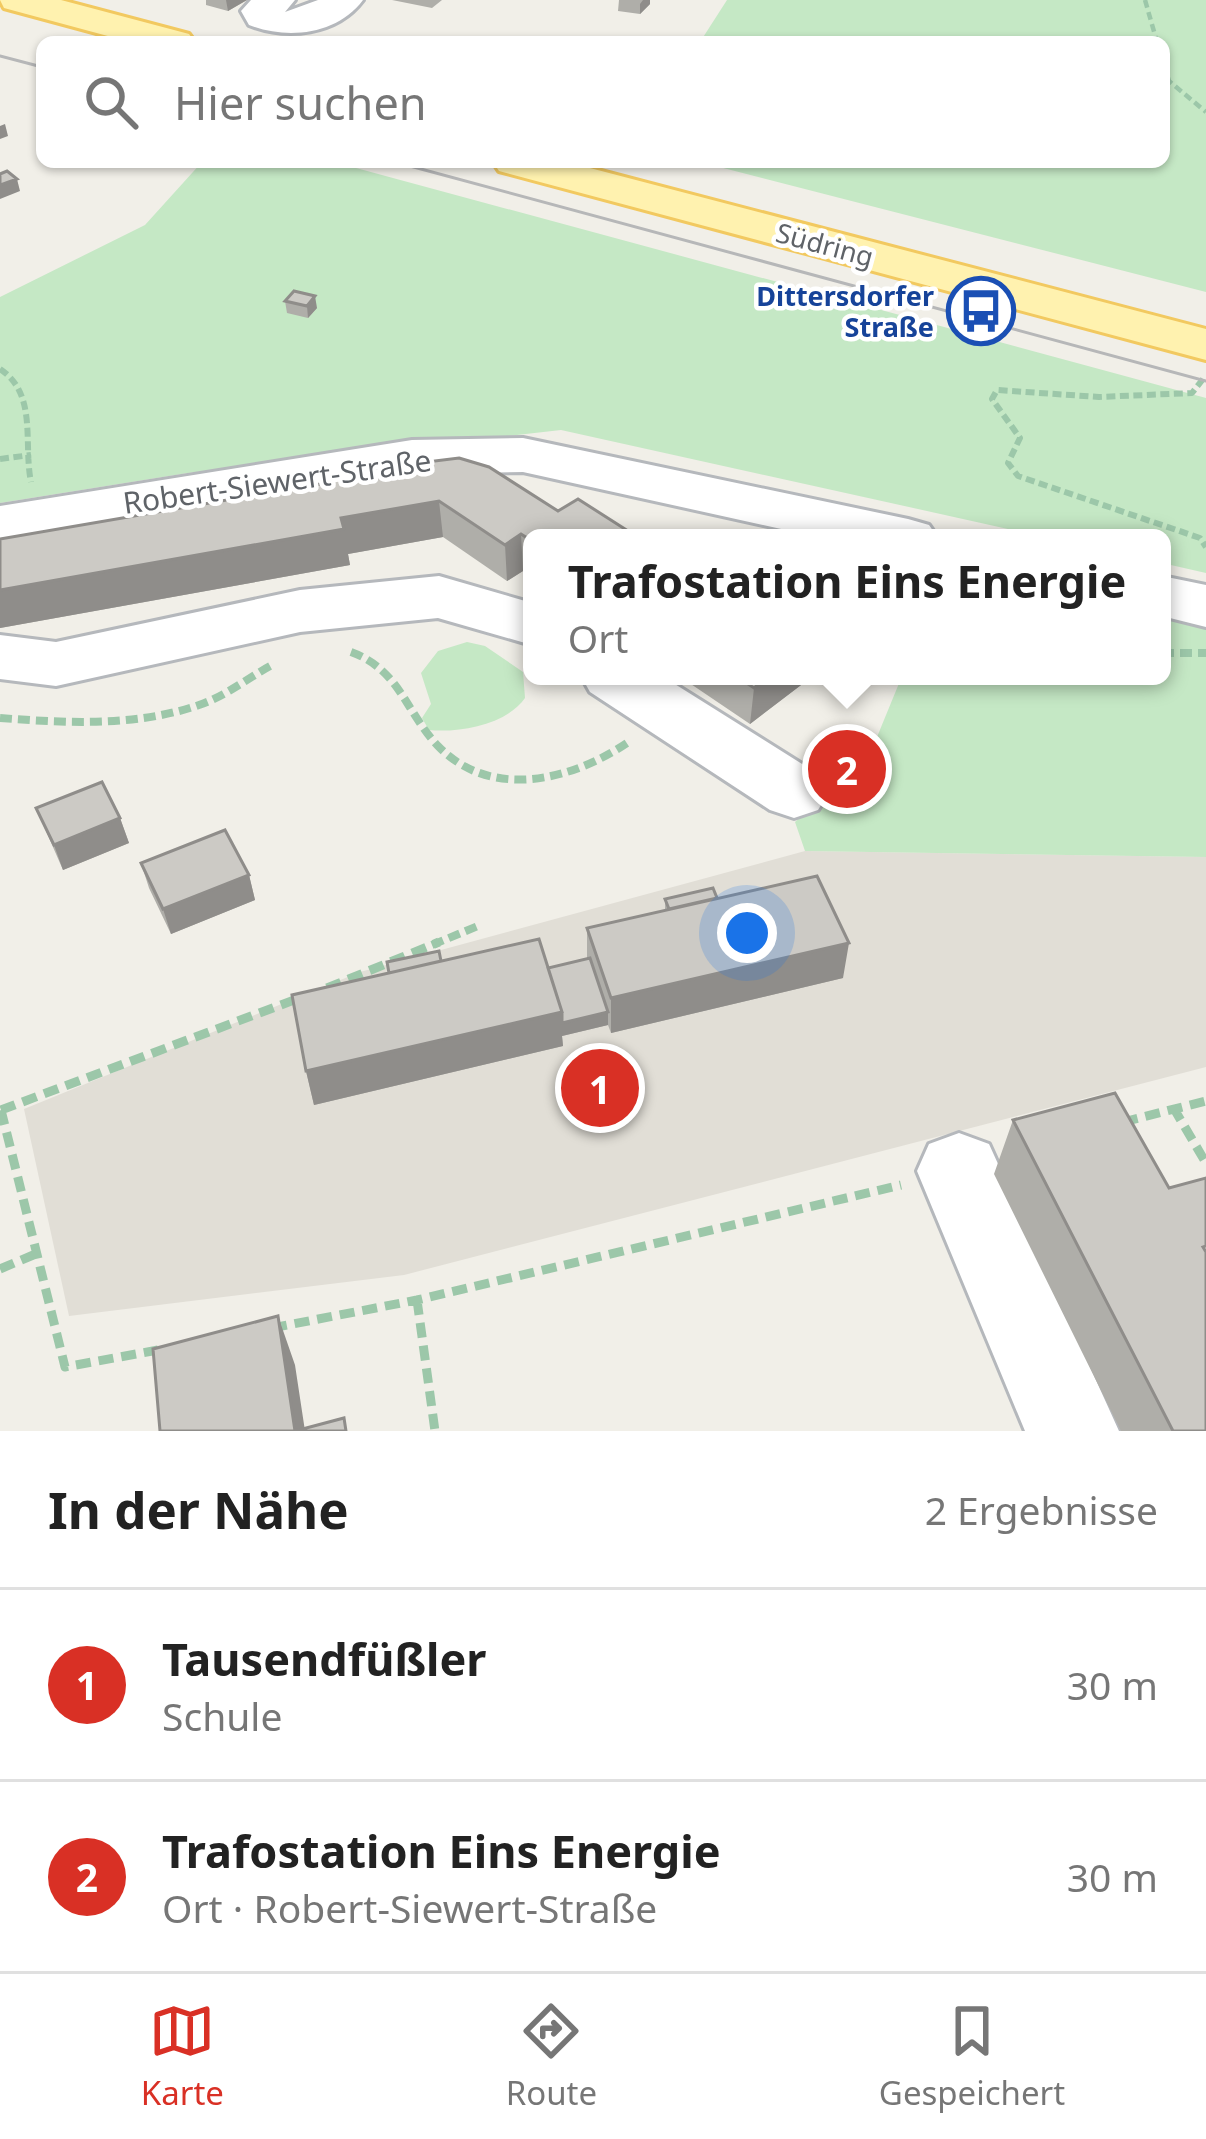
<!DOCTYPE html>
<html lang="de">
<meta charset="utf-8">
<style>
:root{--surface:#fff;--page:#f2f2f2;--text:#222;--muted:#767676;--line:#e0e0e0;--accent:#d93025}
body{margin:0;font-family:"Noto Sans",sans-serif;background:var(--page);color:var(--text)}
.you{position:absolute;left:747px;top:933px;width:42px;height:42px;margin:-30px;border:9px solid #fff;border-radius:50%;background:#1a73e8;box-shadow:0 0 0 18px #1a73e833}
.badge{display:grid;place-items:center;width:78px;height:78px;border-radius:50%;background:var(--accent);color:#fff;font-size:39px;font-weight:700}
.pin{position:absolute;translate:-50% -50%;border:6px solid #fff;box-shadow:0 3px 12px #0006}
.popup{position:absolute;left:523px;top:529px;width:648px;height:156px;box-sizing:border-box;display:grid;place-content:center;border-radius:18px;background:var(--surface);filter:drop-shadow(0 3px 9px #0005);font-size:39px;white-space:nowrap;color:var(--muted)}
.popup b{font-size:45px;color:var(--text)}
.popup::after{content:'';position:absolute;left:50%;top:100%;margin-left:-24px;border:24px solid transparent;border-top-color:var(--surface)}
.list{margin:0;padding:0;list-style:none}
h2{display:flex;justify-content:space-between;align-items:center;height:156px;margin:0;padding:0 48px;font-size:51px}
h2 small{font-size:39px;font-weight:400;color:var(--muted)}
.list li{display:grid;grid-template-columns:78px 1fr auto;gap:36px;align-items:center;box-sizing:border-box;height:192px;padding:0 48px;border-top:3px solid var(--line)}
.list b{display:block;font-size:45px;white-space:nowrap}
.list p{margin:0;font-size:39px;white-space:nowrap;color:var(--muted)}
.list em{font-size:39px;font-style:normal;color:var(--muted)}
.icon{flex:none;width:66px;height:66px;fill:none;stroke:currentColor;stroke-width:2;stroke-linecap:round;stroke-linejoin:round}
.map{position:relative;flex:none;width:1206px;height:1431px;overflow:hidden}
.search{position:absolute;background:var(--surface);box-shadow:0 3px 9px #0004;left:36px;right:36px;top:36px;height:132px;display:flex;align-items:center;gap:30px;box-sizing:border-box;padding:0 42px;border-radius:18px;color:var(--muted);font-size:45px}
.sheet{height:540px;background:var(--surface)}
nav{display:flex;justify-content:space-around;align-items:center;box-sizing:border-box;height:168px;border-top:3px solid var(--line);background:var(--surface);font-size:33px;color:var(--muted)}
nav a{display:grid;justify-items:center;gap:6px}
nav .on{color:var(--accent)}
.map>svg:first-child{display:block}
.education{fill:#e1ded6}
.green{fill:#c5e8c5}
.lines{fill:none;stroke-linecap:round;stroke-linejoin:round}
.minor-casing{stroke:#b5b8bc;stroke-width:6}
.major-casing{stroke:#f2c960;stroke-width:6}
.path-far3{stroke:#9cc7a9;stroke-width:4.5;stroke-dasharray:8 4.5;stroke-linecap:butt}
.path-far2{stroke:#9cc7a9;stroke-width:6;stroke-dasharray:9 4.5;stroke-linecap:butt}
.path-far1{stroke:#9cc7a9;stroke-width:8;stroke-dasharray:12 6;stroke-linecap:butt}
.path{stroke:#9cc7a9;stroke-width:9;stroke-dasharray:15 8;stroke-linecap:butt}
.minor{fill:#fff;fill-rule:evenodd}
.major{fill:#fff2af;fill-rule:evenodd}
.tram{stroke:#b6b7b8;stroke-width:3}
.wall{fill:#afaea9}
.shaded-wall{fill:#8f8d8a}
.building{fill:#cccac5;stroke:#8f8d8a;stroke-width:3}
.labels{text-anchor:middle;dominant-baseline:central;stroke-width:9;stroke-linejoin:round;paint-order:stroke}
.far-street-label{font-size:27px;fill:#5f6368;stroke:#fff}
.far-transit-label{font-size:27px;font-weight:bold;fill:#164399;stroke:#fff;text-anchor:end}
.street-label{font-size:30px;fill:#5f6368;stroke:#fff}
</style>
<div class="map">
<svg width="1206" height="1431" viewBox="0 0 1206 1431">
<rect width="100%" height="100%" fill="#f1efe8"/>
<path class="education" d="M805,851l401,6v210l-802,208 -335,41 -45,-207 336,-137z"/>
<path class="green" d="M727,0h479v292l-506,-130h464v-120h-464z
M202,162h132l872,236v175l-44,-10v-25h-113l-488,-108 -373,43 -188,30v-206l145,-72z
M1162,610l44,10v237l-401,-6 -10,-29 73,-63 34,-83h260z
M467,642l18,4 38,26 2,26c-18,26 -64,35 -96,32l-7,-12 9,-14 -10,-31 17,-22z"/>
<g class="lines">
<g class="minor-casing">
<path id="minor" d="M251,0h44l-10,12 33,-12h45c-26,35 -76,40 -114,25l-8,-14z
M523,438l385,81 21,6 9,13h-116l-299,-66 -111,2 -412,70v-38l412,-66z
M439,576l93,27v42l-94,-27 -138,14 -244,54 -56,-7v-44l56,7 244,-52z
M1162,576l44,9v42l-44,-11z
M581,676h81l156,98 11,18 -11,18 -24,8 -24,-8 -180,-118z
M959,1133l30,11 130,287h-94l-108,-260 12,-27z"/>
</g>
<g class="major-casing">
<path id="major" d="M0,0h61l128,34 6,8h-65l-126,-34z
M493,162h74l639,167v31l-707,-189z"/>
</g>
<path class="path-far3" d="M1145,0l12,42
M1164,65l5,16 37,31"/>
<path class="path-far2" d="M0,369c38,25 23,74 31,113
M1203,379l-11,14 -93,4 -102,-7 -5,9 28,39 -12,25 10,13 182,62 6,9
M0,459l31,-4"/>
<path class="path-far1" d="M351,652c49,18 54,59 87,94 53,55 134,34 189,-3
M1162,653h44
M0,718c66,5 135,9 199,-13 27,-9 50,-28 75,-41
M432,945l46,-19"/>
<path class="path" d="M327,988l112,-46
M1173,1107l33,56
M1,1110l64,257 93,-17
M1,1110l301,-113
M1123,1122l83,-21
M0,1269l38,-16
M417,1300l18,131
M272,1328l145,-28 484,-115"/>
<use href="#minor" class="minor"/>
<use href="#major" class="major"/>
<path class="tram" d="M0,56l42,11
M395,162l811,219"/>
</g>
<path class="wall" d="M206,0h41l-19,11 -22,-6z
M392,0h50l-10,8z
M619,0h31v4l-10,10 -22,-3z
M285,301l32,7 -9,10 -21,-5z
M329,474l229,37 -26,27v39l-9,-6 -16,10 -64,-44 -95,17 2,11 -350,63v-89l330,-56z
M679,676h127l-1,6 -55,42z
M838,758l20,8 -9,11 -13,-6z
M36,808l84,10 9,25 -66,27z
M141,863l108,12 6,25 -84,34 -22,-46z
M717,898l126,80 -232,55 -3,-8 -46,11 1,10 -249,59 -8,-34 135,-110 107,7 39,-9v-31l78,-18v-11z
M1013,1120l156,68 37,243h-85l-127,-257z"/>
<path class="shaded-wall" d="M226,0h21l-19,11z
M643,0h7v4l-10,10v-10z
M5,124l3,12 -8,3v-13z
M17,179l3,12 -20,8v-14z
M315,296l2,12 -9,10 -1,-12z
M439,501l4,36 -95,17 2,11 -350,63v-38l341,-72z
M521,534l2,37 -16,10 -2,-36z
M769,676h37l-1,6 -55,42 4,-36z
M860,753l-2,13 -9,11 2,-13z
M120,818l9,25 -66,27 -9,-25z
M249,875l6,25 -84,34 -8,-25z
M849,943l-6,35 -232,55v-35z
M562,1012h46v13l-46,11 1,10 -249,59 -8,-34z
M278,1316l17,49 10,66h-10z"/>
<path class="building" d="M7,171l10,8 -17,6v-11z
M294,291l21,5 -8,10 -22,-5z
M459,458l30,9 69,44 20,-12 61,39h-107v3l-11,-7 -16,11 -66,-44 -98,17 3,11 -344,61v-51l332,-57 -3,-8z
M736,676h33l-15,12z
M845,747l15,6 -9,11 -13,-6z
M102,782l18,36 -66,27 -18,-37z
M225,830l24,45 -86,34 -22,-46z
M817,876l32,67 -238,55 -24,-70z
M713,888l4,10 -48,11 -4,-10z
M539,939l23,73 -256,59 -14,-76z
M439,951l2,10 -52,12 -2,-11z
M590,958l18,54 -46,11v-11l-14,-44z
M1115,1093l54,95 37,-10v68l-3,1 3,5v179h-33l-160,-311z
M278,1316l17,115 49,-13 2,13h-186l-7,-82z"/>
<defs>
<g id="bus-ring" transform="scale(3.45)"><circle r="9.5" fill="#fff" stroke="#1a4fb4" stroke-width="1.5"/><path d="M-5-6H5V4H4V6H2V4H-2V6H-4V4H-5ZM-3.5-4V0h7V-4ZM-3.5 1.2v1.5H-2V1.2ZM2 1.2v1.5H3.5V1.2Z" fill="#1a4fb4"/></g>
</defs>
<g fill-rule="evenodd">
<use href="#bus-ring" x="981" y="311"/>
</g>
<g class="labels">
<g class="far-street-label">
<text transform="translate(825 244) rotate(15)">Südring</text>
</g>
<g class="far-transit-label">
<text x="934" y="295">Dittersdorfer<tspan x="934" dy="31">Straße</tspan></text>
</g>
<g class="street-label">
<text transform="translate(277 481) rotate(-8)">Robert-Siewert-Straße</text>
</g>
</g>
</svg>
<div class="you"></div>
<div class="pin badge" style="left:600px;top:1088px">1</div>
<div class="pin badge" style="left:847px;top:769px">2</div>
<div class="popup"><b>Trafostation Eins Energie</b>Ort</div>
<div class="search"><svg class="icon" aria-label="search" viewBox="0 0 24 24"><circle cx="10" cy="10" r="6"/><path d="M15 15l6 6"/></svg>Hier suchen</div>
</div>
<section class="sheet">
<h2>In der Nähe<small>2 Ergebnisse</small></h2>
<ul class="list">
<li><span class="badge">1</span><div><b>Tausendfüßler</b><p>Schule</p></div><em>30 m</em></li>
<li><span class="badge">2</span><div><b>Trafostation Eins Energie</b><p>Ort · Robert-Siewert-Straße</p></div><em>30 m</em></li>
</ul>
</section>
<nav>
<a class="on"><svg class="icon" aria-label="map" viewBox="0 0 24 24"><path d="M3 6l6-2 6 2 6-2v14l-6 2-6-2-6 2zM9 4v14M15 6v14"/></svg>Karte</a>
<a><svg class="icon" aria-label="directions" viewBox="0 0 24 24"><path d="M12 3l9 9-9 9-9-9zM9 14v-3h6M13 9l2 2-2 2"/></svg>Route</a>
<a><svg class="icon" aria-label="saved" viewBox="0 0 24 24"><path d="M7 4h10v16l-5-4-5 4z"/></svg>Gespeichert</a>
</nav>
